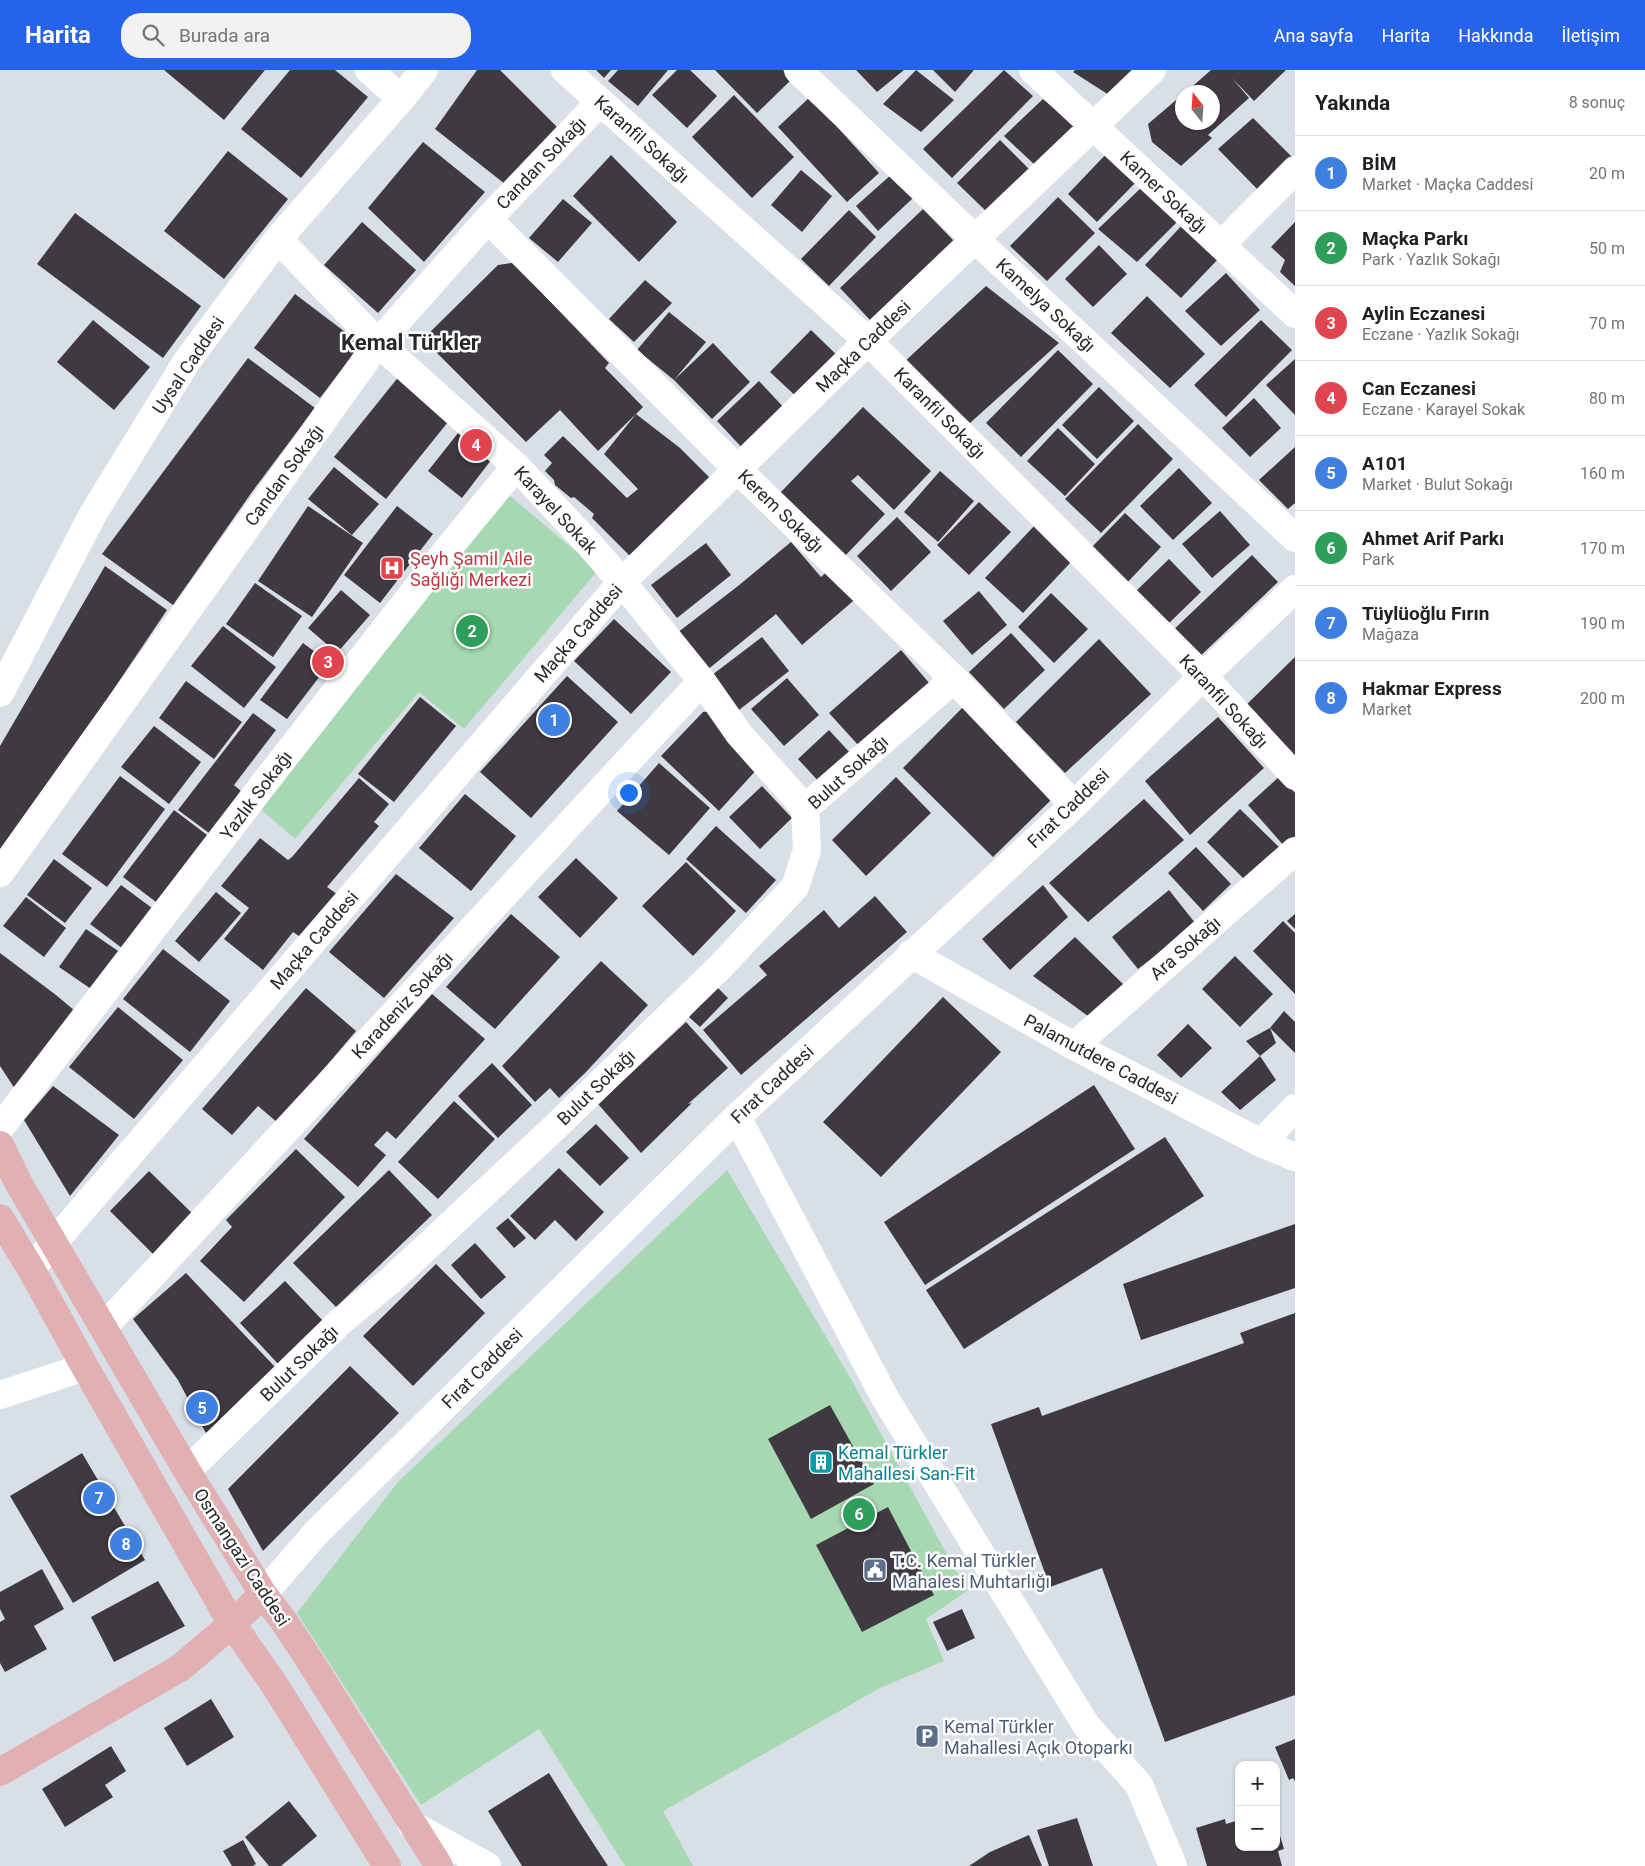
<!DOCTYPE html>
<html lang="tr">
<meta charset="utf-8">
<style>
:root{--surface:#fff;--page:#f2f2f2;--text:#202124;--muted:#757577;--line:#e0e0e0;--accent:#2563eb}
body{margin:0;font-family:Roboto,sans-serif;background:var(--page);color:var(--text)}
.controls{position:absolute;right:15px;bottom:15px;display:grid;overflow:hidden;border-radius:10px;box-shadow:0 1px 4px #0004}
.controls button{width:45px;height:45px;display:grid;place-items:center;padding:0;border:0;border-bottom:1px solid var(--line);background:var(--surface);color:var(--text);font:25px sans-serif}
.compass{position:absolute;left:1175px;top:15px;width:45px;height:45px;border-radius:50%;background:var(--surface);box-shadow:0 1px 4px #0004;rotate:343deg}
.you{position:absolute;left:628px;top:722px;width:18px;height:18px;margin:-12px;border:4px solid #fff;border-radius:50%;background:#1a73e8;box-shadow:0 0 0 8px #1a73e833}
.badge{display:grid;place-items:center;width:32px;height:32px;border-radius:50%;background:var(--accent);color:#fff;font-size:16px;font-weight:700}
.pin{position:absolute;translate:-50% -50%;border:2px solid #fff;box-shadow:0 1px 5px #0006}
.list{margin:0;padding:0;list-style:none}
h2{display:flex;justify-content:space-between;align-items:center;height:65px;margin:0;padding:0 20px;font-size:21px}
h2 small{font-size:16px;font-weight:400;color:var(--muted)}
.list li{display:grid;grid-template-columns:32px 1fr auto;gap:15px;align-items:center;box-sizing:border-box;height:75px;padding:0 20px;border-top:1px solid var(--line)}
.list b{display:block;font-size:19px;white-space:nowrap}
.list p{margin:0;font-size:16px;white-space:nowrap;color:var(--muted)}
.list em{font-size:16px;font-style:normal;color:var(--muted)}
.icon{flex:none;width:28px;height:28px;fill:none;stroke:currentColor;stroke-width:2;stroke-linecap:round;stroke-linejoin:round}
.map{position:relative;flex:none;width:1295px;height:1796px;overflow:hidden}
header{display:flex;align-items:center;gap:30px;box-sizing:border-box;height:70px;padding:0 25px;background:var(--accent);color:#fff}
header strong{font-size:24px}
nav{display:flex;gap:28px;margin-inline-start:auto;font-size:18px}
.search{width:350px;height:45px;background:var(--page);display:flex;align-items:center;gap:12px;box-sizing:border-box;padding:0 18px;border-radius:20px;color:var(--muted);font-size:19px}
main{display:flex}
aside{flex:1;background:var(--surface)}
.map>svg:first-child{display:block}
.green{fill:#a6d8b1}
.building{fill:#3f3a41}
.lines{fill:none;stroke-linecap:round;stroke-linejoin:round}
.minor{stroke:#fff;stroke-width:28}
.major{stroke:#e1b0b2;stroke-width:28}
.labels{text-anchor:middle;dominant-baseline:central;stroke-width:5;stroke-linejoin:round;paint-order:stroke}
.street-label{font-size:18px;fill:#26282b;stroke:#fff}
.health-label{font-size:18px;fill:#be3a42;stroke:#fff;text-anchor:start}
.culture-label{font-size:18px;fill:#0d838f;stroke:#fff;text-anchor:start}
.service-label{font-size:18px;fill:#4e5e75;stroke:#fff;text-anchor:start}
.district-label{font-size:22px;font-weight:bold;fill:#26282b;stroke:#fff}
</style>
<header>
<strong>Harita</strong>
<div class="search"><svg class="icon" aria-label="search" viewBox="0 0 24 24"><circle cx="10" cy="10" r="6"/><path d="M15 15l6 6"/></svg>Burada ara</div>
<nav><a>Ana sayfa</a><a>Harita</a><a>Hakkında</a><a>İletişim</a></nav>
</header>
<main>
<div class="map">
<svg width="1295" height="1796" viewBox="0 0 1295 1796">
<rect width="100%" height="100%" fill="#d9dfe7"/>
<path class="green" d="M509,425l89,75 -134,159 -45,-37 -124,147 -40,-35z
M727,1100l124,209 116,212 -41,28 18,42 -64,27 -217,123 30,55h-68l-86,-137 -118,76 -124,-192 101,-131z"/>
<path class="building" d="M164,0h101l-41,50z
M290,0h45l33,27 -67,81 -60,-49z
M477,0h23l57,57 -52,57 -70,-55z
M596,0h15l-7,8z
M618,0h50l-30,36 -30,-25z
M677,0h13l27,26 -30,32 -35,-33z
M715,0h68l9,9 -35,34z
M856,0h48l-27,22z
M916,0l38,30 -33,32 -38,-28z
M933,0h41l-19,22z
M1004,0l29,26 -81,82 -29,-29z
M1075,0h62l-28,25 -36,-23z
M1211,0h75l-32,31 -22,-23 17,20 -41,37 4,3 -31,28 -29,-24 -4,-18 34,-29v27h30v-30h-26z
M734,25l60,62 -42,41 -60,-61z
M810,27l69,76 -32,29 -69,-75z
M1043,29l34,28 -41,39 -32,-30z
M1253,48l40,40 -33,34 -42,-43z
M1000,70l31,31 -42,43 -32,-31z
M423,72l62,50 -61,70 -56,-54z
M228,81l60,48 -64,80 -60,-48z
M1109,81l30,28 -42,43 -29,-28z
M611,85l66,67 -38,40 -66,-66z
M801,100l31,26 -30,36 -31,-27z
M892,104l21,24 -35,33 -22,-25z
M1144,115l36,34 -43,43 -39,-33z
M1058,127l37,36 -48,48 -37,-35z
M563,129l29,24 -34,39 -29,-24z
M923,139l31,32 -84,79 -30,-32z
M849,140l27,27 -47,49 -28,-27z
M75,143l126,93 -38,52 -126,-94z
M362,152l54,48 -38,43 -54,-48z
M1185,152l36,34 -40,42 -36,-33z
M1295,152v64l-15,-14 5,-12 -14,-13z
M1099,175l28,29 -34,33 -28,-28z
M518,192l26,33 65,68 -4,5 38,39 -7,7 44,34 34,34 -80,78 -42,-42 2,-4 -20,-17 -3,1 -16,-13 -1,-5 -9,-9 7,-8 -8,-8 19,-19 64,62 11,-9 -34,-35 32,-40 -38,37 -38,-41 -34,32 -103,-103 75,-74z
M1226,203l34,37 -39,36 -36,-35z
M645,210l27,23 -38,39 -25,-23z
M986,216l73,57 -89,80 -68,-59z
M295,224l66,50 -41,54 -66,-50z
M1147,226l58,58 -35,34 -59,-55z
M669,242l37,30 -32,38 -37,-30z
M93,250l57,47 -36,43 -57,-48z
M1261,250l31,30 -66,67 -32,-32z
M811,260l31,30 -41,41 -31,-29z
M713,273l37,39 -38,37 -38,-39z
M1058,280l35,34 -72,73 -35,-34z
M248,288l67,50 -63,84 -79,113 -71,-51z
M1295,289v56l-29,-30z
M400,305l52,42 -66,82 -52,-42z
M759,311l29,31 -42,40 -29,-31z
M1099,317l35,34 -37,38 -35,-34z
M1254,328l27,30 -31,29 -28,-29z
M863,337l68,64 -37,39 -36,-35 -7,6 34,33 -40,42 -65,-63z
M1138,354l35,35 -72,74 -36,-34z
M462,358l33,27 -33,43 -34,-27z
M1058,358l37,36 -30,32 -38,-35z
M1295,377v56l-7,6 -29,-29z
M334,397l45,37 -27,31 -44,-36z
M1179,398l33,35 -39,37 -33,-34z
M940,401l34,30 -36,41 -34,-30z
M979,432l32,30 -42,43 -32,-30z
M308,436l55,37 -51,74 -54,-36z
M397,436l36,28 -53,69 -36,-28z
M1220,441l30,34 -38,33 -30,-34z
M1125,443l36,34 -38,40 -36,-35z
M897,447l34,35 -40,39 -34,-35z
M1035,455l37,36 -49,52 -38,-35z
M791,472l30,35 12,-11 26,30 -57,49 -26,-31 -70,57 -29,-38 61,-47z
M706,473l25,32 -54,43 -26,-33z
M1252,485l26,27 -84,80 -26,-27z
M1169,489l32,33 -35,34 -32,-33z
M105,496l62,44 -167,248v-112z
M255,513l47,33 -29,41 -47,-33z
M341,520l29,25 -33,38 -29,-25z
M979,521l28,34 -35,30 -29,-34z
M1051,523l37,36 -34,34 -36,-36z
M614,549l57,53 -40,42 -57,-53z
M223,556l53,41 -32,41 -53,-42z
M1011,563l34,37 -41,39 -35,-37z
M762,567l27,34 -50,39 -27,-35z
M1099,569l52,55 -86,79 -49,-51z
M303,573l27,20 -43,56 -27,-19z
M901,580l29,34 -71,62 -30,-33z
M1295,587v98l-9,9 -49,-50z
M567,606l51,46 -87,96 -51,-46z
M787,608l32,37 -35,31 -33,-37z
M186,611l56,41 -28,37 -55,-41z
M420,627l36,29 -62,76 -36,-28z
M968,632l85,96 -60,59 -90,-89z
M711,641l48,56 -40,44 -58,-55 42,-44z
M253,643l23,17 -42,55 7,6 -32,42 -31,-23z
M1218,647l46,51 -74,67 -45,-54z
M154,656l47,36 -32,42 -48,-37z
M829,660l23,25 -31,29 -23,-25z
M659,693l51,45 -41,47 -52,-44z
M120,706l45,33 -58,78 -45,-33z
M1280,706l15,17v45l-10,9 -37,-42z
M896,707l35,36 -65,63 -34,-36z
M359,708l30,26 -15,18 5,4 -52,61 10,7 -35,44 -9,-6 -30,38 -39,-31 25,-31 -28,-22 39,-48 28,22 4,-3z
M762,716l30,32 -32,31 -31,-32z
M465,724l51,42 -45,55 -52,-43z
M1144,729l40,41 -96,82 -39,-39z
M1240,739l44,43 -33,34 -44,-44z
M174,740l37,28 -51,67 -37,-28z
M716,756l60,54 -30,33 -60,-54z
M1196,777l35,37 -28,27 -35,-38z
M576,788l42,40 -38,40 -42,-41z
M54,789l38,29 -27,35 -38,-28z
M686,792l50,49 -43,45 -51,-50z
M396,804l58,44 -70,80 -55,-46z
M121,815l35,26 -30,40 -36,-27z
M1043,815l25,32 -58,53 -28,-31z
M1169,820l27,34 -58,45 -26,-32z
M216,822l25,21 -42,49 -24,-21z
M875,826l32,36 -166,143 -38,-45 64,-55 -8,-9 65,-56 15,18z
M26,827l40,31 -22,29 -41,-31z
M511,844l49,43 -65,72 -49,-42z
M1295,844v15l-8,-8z
M1283,851l12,12v61l-42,-43z
M86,859l38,26 -27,38 -38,-26z
M1075,867l51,50 -34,32 -59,-43z
M163,879l67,52 -40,51 -67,-53z
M0,883l56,42 25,21 -62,79 -19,-29z
M1235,886l38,38 -33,33 -38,-38z
M601,891l47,44 -62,67 -27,26 -9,-10 -15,14 -33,-36z
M717,917l11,11 -28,29 -11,-10z
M306,918l50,43 -78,92 -20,-17 -26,29 -30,-26z
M432,924l53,45 -89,100 -9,-8 -13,14 12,10 -28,32 -54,-48z
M943,927l58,55 -120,125 -58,-55z
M118,937l65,53 -49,59 -65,-52z
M1284,941l11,11v31l-25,-25 6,15 -16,13 -14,-15 24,-13z
M686,952l42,46 -40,36 4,-1 -51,50 -43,-49z
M1188,954l24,24 -31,30 -24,-23z
M1260,986l16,24 -36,30 -19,-18z
M492,993l40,42 -34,33 -40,-42z
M1094,1015l41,64 -210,136 -41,-63z
M53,1016l66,49 -49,61 -46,-76z
M454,1031l41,38 -57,60 -40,-37z
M596,1054l33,34 -29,28 -34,-34z
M1165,1067l39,59 -240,153 -38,-59z
M296,1079l49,48 -101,105 -44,-41 32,-34 -6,-7z
M559,1098l45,44 -28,29 -21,-21 -20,20 -25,-24z
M389,1100l43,45 -96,92 -43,-44z
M149,1101l46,45 -40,40 -45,-45z
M508,1148l18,20 -12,10 -18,-20z
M1295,1154v64l-154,52 -18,-56z
M475,1173l31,34 -25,22 -30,-34z
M436,1194l49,49 -72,73 -50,-50z
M186,1203l90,95 -68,69 -30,-57 -45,-61z
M285,1211l41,43 -46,42 -40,-43z
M1295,1243v382l-130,47 -63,-174 -52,19 -59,-163 48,-17 3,9 202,-73 -4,-10z
M350,1296l49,47 -136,138 -35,-62z
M830,1335l44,79 -63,35 -43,-80z
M82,1383l63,107 -72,43 -63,-107z
M888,1437l46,88 -72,37 -46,-87z
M42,1499l22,40 -30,17 13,23 -42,23 -5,-9v-41l5,-3 -5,-10v-17z
M158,1511l27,45 -71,36 -23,-45z
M962,1539l13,29 -28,13 -14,-29z
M211,1629l23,38 -47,29 -23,-38z
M1295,1669v42l-2,-3 -4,2 -14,-33z
M111,1676l15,25 -21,14 8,12 -48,30 -23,-38z
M549,1703l31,50 28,43h-86l-34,-55z
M289,1731l28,35 -36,30h-12l-24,-29z
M1077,1748l16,48h-44l-12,-36z
M1225,1749l1,5 13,-4v27h37l1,-21 7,23 -6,2 4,15h-75l-11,-38z
M1029,1765l13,31h-73l21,-14z
M243,1770l13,24 -3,2h-21l-9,-15z"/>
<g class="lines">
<path class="minor" d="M369,0l32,29
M565,0l303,271 335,335 92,100
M798,0l177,169 320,299
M1033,0l262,244
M488,149l249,250 217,210 120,126
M278,169l100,104 138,123 73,78 33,38 80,99 37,53 66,74
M1221,175l74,-75
M0,623l93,-179 94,-153 91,-122 123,-140 23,-29
M0,803l378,-530 110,-124 112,-117
M911,884l163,92 187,97 34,14
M1074,976l221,-195
M737,1047l148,281 201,327 53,60 34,81
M0,1058l269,-351 178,-227 69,-84
M1261,1073l34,-35
M31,1199l591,-687 246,-241 284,-271
M103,1258l599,-647
M0,1325l85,-28
M187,1401l153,-149 50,-41 160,-149 170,-165 75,-80 12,-37 -2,-42 149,-129
M263,1524l54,-62 420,-415 337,-312 129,-129 92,-87
M411,1754l76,42"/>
<path class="major" d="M0,1075l19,39 168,287 76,123 20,26 25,38 131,208
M0,1148l31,51 54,98 147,257 42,60 113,182
M0,1702l180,-104 52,-44 31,-30"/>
</g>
<defs>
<g id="hospital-square" transform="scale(1.25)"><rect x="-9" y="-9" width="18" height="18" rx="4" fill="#e0444e" stroke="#fff"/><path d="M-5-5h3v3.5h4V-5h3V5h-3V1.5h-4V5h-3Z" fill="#fff"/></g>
<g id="building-square" transform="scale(1.25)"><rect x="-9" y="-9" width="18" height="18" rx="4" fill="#0f9aa8" stroke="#fff"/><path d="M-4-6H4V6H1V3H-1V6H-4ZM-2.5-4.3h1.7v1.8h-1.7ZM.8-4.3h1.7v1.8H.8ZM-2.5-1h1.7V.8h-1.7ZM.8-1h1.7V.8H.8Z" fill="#fff"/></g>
<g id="civic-square" transform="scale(1.25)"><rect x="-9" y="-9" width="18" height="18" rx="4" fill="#5c6f8a" stroke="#fff"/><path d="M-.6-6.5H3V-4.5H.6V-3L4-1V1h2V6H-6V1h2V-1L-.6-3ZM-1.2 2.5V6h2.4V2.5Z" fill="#fff"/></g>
<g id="parking-square" transform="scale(1.25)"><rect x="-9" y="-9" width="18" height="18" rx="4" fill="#5c6f8a" stroke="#fff"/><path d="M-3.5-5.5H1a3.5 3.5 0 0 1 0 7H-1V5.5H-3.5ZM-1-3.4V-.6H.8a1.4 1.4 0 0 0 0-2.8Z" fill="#fff"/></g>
</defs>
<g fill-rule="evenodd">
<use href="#hospital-square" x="392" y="498"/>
<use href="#building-square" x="821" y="1392"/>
<use href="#civic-square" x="875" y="1500"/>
<use href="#parking-square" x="927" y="1666"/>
</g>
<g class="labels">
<g class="street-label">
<text transform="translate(642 69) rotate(42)">Karanfil Sokağı</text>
<text transform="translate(541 93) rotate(-46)">Candan Sokağı</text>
<text transform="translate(1164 122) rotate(43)">Kamer Sokağı</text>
<text transform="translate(1046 235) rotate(43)">Kamelya Sokağı</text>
<text transform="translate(863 276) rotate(-44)">Maçka Caddesi</text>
<text transform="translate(188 295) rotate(-56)">Uysal Caddesi</text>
<text transform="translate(940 343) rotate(45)">Karanfil Sokağı</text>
<text transform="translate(284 405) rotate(-54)">Candan Sokağı</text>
<text transform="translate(556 440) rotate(47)">Karayel Sokak</text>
<text transform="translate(781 441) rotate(44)">Kerem Sokağı</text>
<text transform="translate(578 563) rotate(-49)">Maçka Caddesi</text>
<text transform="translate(1224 631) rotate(47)">Karanfil Sokağı</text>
<text transform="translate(848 702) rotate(-42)">Bulut Sokağı</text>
<text transform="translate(256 725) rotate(-53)">Yazlık Sokağı</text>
<text transform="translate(1068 738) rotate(-44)">Fırat Caddesi</text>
<text transform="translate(314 870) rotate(-49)">Maçka Caddesi</text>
<text transform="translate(1185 878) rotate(-41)">Ara Sokağı</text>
<text transform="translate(402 935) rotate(-47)">Karadeniz Sokağı</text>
<text transform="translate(1101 989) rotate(28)">Palamutdere Caddesi</text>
<text transform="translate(772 1014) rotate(-43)">Fırat Caddesi</text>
<text transform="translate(596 1017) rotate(-44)">Bulut Sokağı</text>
<text transform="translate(299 1293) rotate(-44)">Bulut Sokağı</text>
<text transform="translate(482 1298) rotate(-45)">Fırat Caddesi</text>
<text transform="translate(242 1487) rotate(57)">Osmangazi Caddesi</text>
</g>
<g class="health-label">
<text x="410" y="488">Şeyh Şamil Aile<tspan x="410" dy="21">Sağlığı Merkezi</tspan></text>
</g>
<g class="culture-label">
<text x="838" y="1382">Kemal Türkler<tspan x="838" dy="21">Mahallesi San-Fit</tspan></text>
</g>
<g class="service-label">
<text x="892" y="1490">T.C. Kemal Türkler<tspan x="892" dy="21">Mahalesi Muhtarlığı</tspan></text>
<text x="944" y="1656">Kemal Türkler<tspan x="944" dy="21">Mahallesi Açık Otoparkı</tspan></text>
</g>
<g class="district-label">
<text x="410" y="272">Kemal Türkler</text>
</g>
</g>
</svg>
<div class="controls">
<button>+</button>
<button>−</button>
</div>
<svg class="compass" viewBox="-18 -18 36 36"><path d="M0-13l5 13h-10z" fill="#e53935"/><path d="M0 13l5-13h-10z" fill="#757577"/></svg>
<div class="you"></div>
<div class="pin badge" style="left:554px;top:650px;background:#3f7fe0">1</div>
<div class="pin badge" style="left:472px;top:561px;background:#2e9e5b">2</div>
<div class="pin badge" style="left:328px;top:592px;background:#e0444e">3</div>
<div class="pin badge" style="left:476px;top:375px;background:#e0444e">4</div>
<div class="pin badge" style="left:202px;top:1338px;background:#3f7fe0">5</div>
<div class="pin badge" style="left:859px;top:1444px;background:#2e9e5b">6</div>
<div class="pin badge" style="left:99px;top:1428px;background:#3f7fe0">7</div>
<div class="pin badge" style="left:126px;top:1474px;background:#3f7fe0">8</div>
</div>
<aside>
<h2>Yakında<small>8 sonuç</small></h2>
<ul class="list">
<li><span class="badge" style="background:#3f7fe0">1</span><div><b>BİM</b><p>Market · Maçka Caddesi</p></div><em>20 m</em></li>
<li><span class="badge" style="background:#2e9e5b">2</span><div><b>Maçka Parkı</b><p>Park · Yazlık Sokağı</p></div><em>50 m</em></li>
<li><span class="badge" style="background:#e0444e">3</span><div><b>Aylin Eczanesi</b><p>Eczane · Yazlık Sokağı</p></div><em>70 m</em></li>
<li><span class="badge" style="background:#e0444e">4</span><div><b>Can Eczanesi</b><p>Eczane · Karayel Sokak</p></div><em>80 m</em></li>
<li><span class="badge" style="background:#3f7fe0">5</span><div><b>A101</b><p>Market · Bulut Sokağı</p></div><em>160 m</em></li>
<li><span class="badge" style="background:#2e9e5b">6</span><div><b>Ahmet Arif Parkı</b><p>Park</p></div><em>170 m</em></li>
<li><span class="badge" style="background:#3f7fe0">7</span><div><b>Tüylüoğlu Fırın</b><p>Mağaza</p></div><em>190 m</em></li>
<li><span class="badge" style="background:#3f7fe0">8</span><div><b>Hakmar Express</b><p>Market</p></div><em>200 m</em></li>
</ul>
</aside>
</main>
